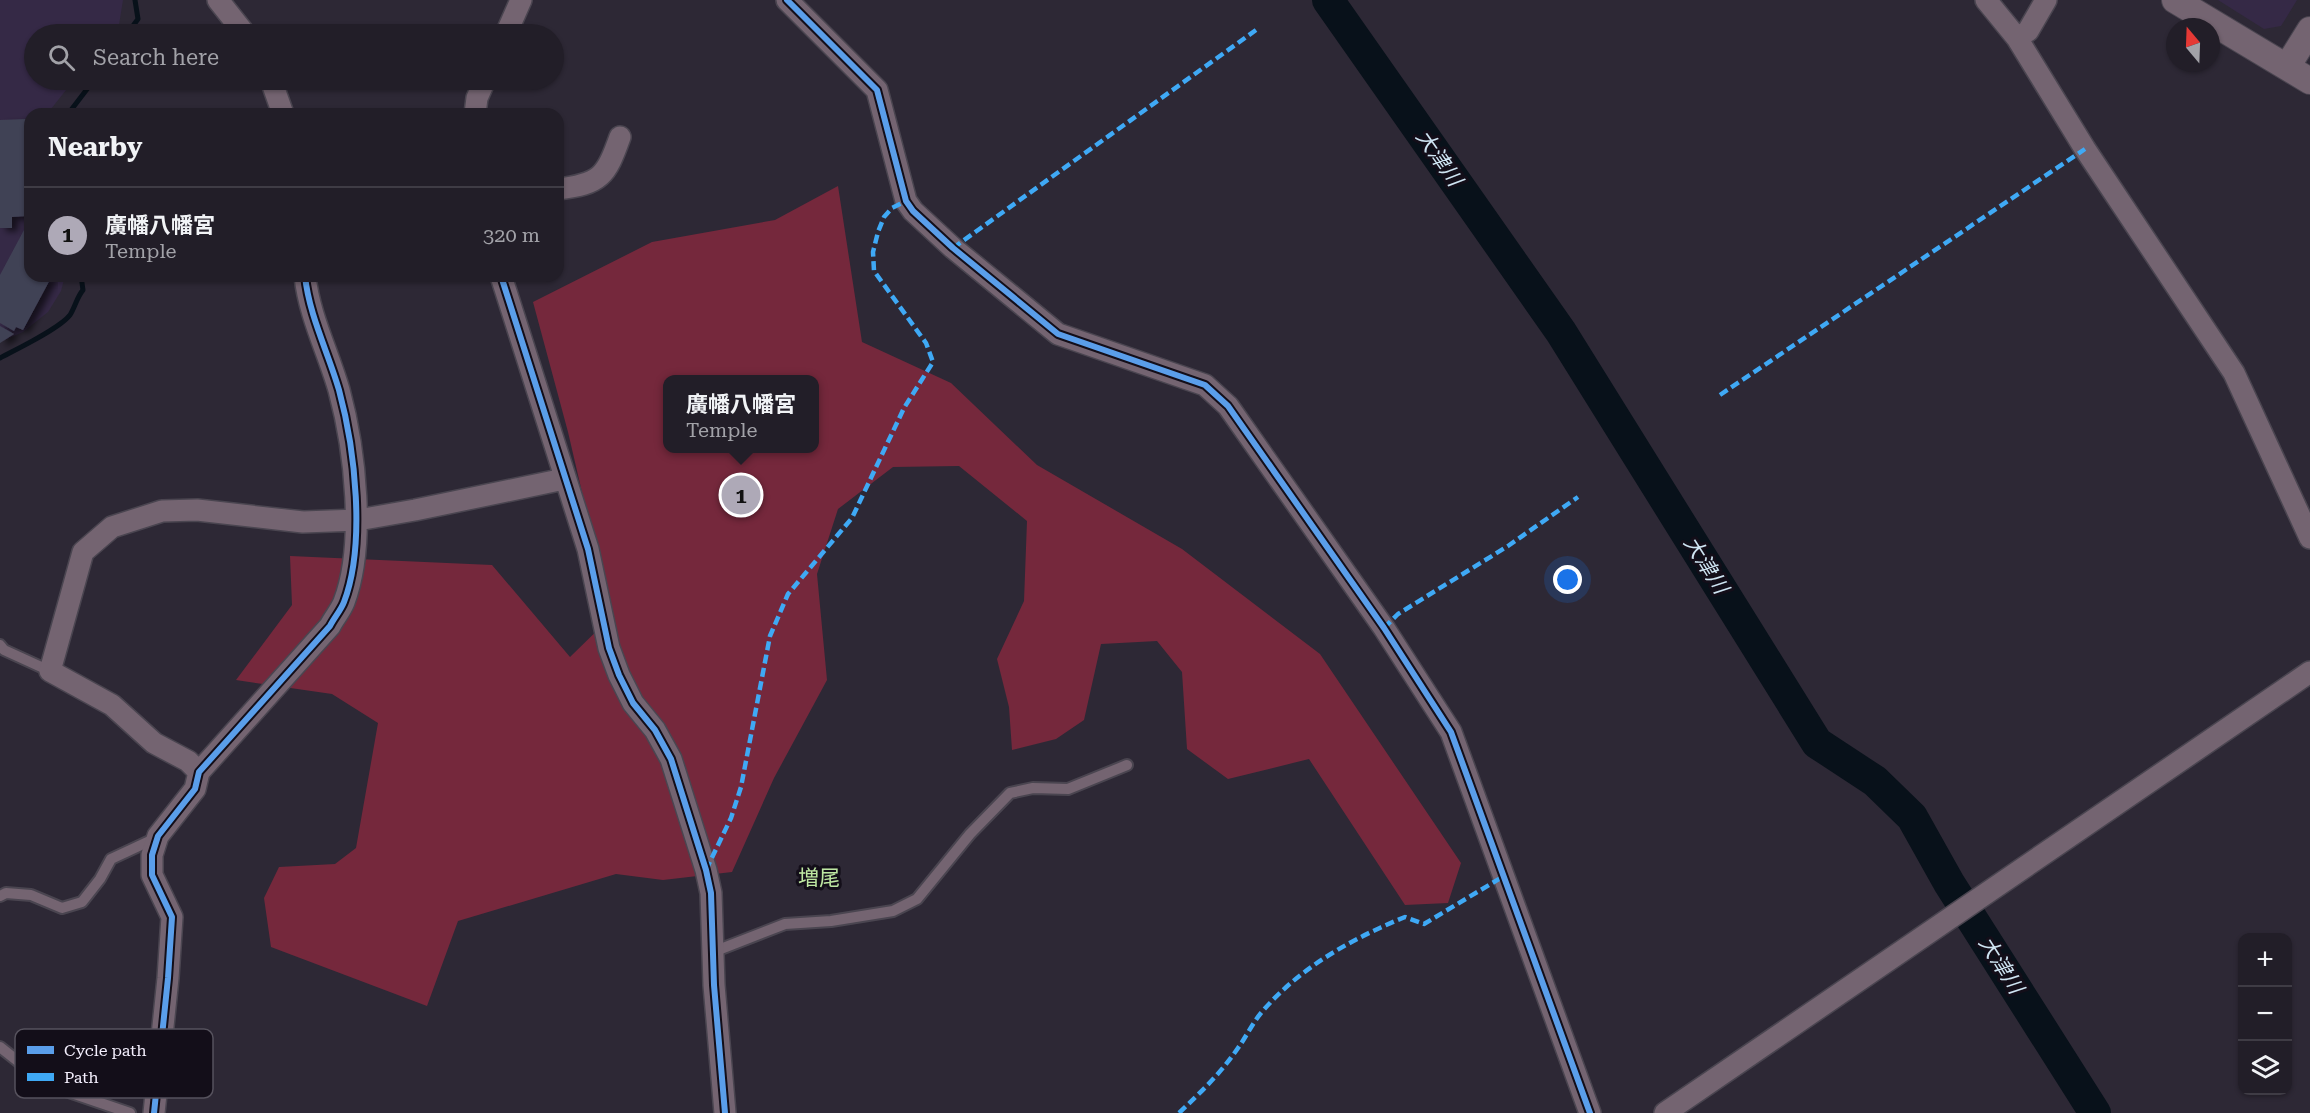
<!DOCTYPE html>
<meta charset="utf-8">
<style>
:root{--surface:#221e28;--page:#2a2730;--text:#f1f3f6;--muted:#a2a2a8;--line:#3f3c45;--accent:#aea9b7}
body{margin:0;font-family:"Roboto Serif","Noto Sans JP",serif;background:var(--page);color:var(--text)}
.controls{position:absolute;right:18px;bottom:18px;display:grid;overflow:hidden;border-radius:12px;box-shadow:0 2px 4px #0004}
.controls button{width:54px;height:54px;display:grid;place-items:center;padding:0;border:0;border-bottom:2px solid var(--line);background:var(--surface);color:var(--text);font:30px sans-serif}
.compass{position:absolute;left:2166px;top:18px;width:54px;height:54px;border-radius:50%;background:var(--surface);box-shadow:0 2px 4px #0004;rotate:341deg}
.you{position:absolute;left:1568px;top:580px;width:21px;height:21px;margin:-15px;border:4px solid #fff;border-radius:50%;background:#1a73e8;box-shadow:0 0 0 9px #1a73e833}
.badge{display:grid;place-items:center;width:39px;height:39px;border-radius:50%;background:var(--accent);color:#111;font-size:20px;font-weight:700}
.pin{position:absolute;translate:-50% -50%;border:3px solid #fff;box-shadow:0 2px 6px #0006}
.popup{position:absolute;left:663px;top:375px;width:156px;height:78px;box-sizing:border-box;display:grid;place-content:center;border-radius:12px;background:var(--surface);filter:drop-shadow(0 2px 4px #0005);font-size:20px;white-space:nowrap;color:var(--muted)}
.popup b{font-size:22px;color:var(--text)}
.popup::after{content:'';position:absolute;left:50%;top:100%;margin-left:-12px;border:12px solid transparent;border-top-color:var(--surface)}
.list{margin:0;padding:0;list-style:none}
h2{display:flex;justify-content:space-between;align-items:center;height:78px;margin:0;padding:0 24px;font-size:26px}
h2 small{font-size:20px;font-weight:400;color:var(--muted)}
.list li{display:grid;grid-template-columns:39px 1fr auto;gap:18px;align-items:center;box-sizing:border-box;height:96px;padding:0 24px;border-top:2px solid var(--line)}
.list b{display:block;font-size:22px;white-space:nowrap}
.list p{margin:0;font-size:20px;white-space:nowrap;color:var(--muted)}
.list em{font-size:20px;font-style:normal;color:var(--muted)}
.icon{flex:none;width:33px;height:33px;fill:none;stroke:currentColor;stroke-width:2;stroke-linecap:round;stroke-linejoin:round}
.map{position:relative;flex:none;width:2310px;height:1113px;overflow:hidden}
.search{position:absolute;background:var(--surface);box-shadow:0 2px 4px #0004;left:24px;top:24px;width:540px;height:66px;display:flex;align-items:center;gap:15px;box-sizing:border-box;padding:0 21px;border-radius:33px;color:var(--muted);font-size:22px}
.panel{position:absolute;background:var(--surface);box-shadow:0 2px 4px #0004;left:24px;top:108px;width:540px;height:174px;border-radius:18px}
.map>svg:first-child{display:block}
.built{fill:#352946}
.forest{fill:#75283c;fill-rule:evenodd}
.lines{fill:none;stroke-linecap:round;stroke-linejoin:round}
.stream{stroke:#08111a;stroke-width:5}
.river{stroke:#08111a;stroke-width:32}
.building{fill:#404255;filter:url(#shadow)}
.service-casing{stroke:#4a4550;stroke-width:14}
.minor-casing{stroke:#4a4550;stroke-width:24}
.tertiary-casing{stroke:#4a4550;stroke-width:28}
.service{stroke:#746471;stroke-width:10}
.minor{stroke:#746471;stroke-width:21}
.tertiary{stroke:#746471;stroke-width:26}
.quiet{stroke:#3fa9f5;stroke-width:4.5;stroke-dasharray:9 4.5;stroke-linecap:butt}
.cycleway-casing{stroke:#130e19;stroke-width:10}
.cycleway{stroke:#5a9eea;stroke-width:6}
.labels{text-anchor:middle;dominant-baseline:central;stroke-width:6;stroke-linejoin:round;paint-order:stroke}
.water-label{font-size:21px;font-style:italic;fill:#cfe5f3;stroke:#130e19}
.neighbourhood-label{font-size:21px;fill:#bee7a2;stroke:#130e19}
.key{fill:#130e19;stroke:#56525d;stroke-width:1.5}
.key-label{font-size:16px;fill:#f4effd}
</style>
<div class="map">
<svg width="2310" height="1113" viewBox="0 0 2310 1113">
<defs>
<filter id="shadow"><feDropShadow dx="6" dy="3.5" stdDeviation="3" flood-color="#0009"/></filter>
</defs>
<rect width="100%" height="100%" fill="#2d2835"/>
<path class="built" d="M0,0h123l-4,25 -8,9h-77v46h40l-27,34h-17v162h35l-4,15 -13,21 -25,20 -23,10z
M2218,0h79l-16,26 -17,3z"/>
<path class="forest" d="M838,186l24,156 89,41 86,82 145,84 138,105 141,209 -13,40 -43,2 -96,-146 -81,20 -41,-30 -5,-77 -25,-31 -56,3 -17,76 -28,19 -44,11 -3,-43 -12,-48 27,-58 3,-80 -68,-55 -66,1 -55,42 -21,65 10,106 -53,98 -42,94 -69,8 -47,-6 -158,47 -31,85 -156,-59 -7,-49 15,-31 56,-3 21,-16 22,-125 -46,-29 -96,-14 56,-75 -2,-49 202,9 78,92 41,-40 -43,-185 -35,-130 119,-60 123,-22zM668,380h146v68h-146z"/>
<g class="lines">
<path class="stream" d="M127,34l11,-15 -3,-19
M68,114l26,-34
M0,358c17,-9 59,-29 70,-43 5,-8 7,-18 13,-25l-2,-14"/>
<path class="river" d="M1328,0l233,332 256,411 58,38 37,36 37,66 146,230"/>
</g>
<path class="building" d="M27,119l1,97 -16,1v11h-12v-108z
M24,230l6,3v43h22l-29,54 -7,-3 -2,4 -14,-8v-48z
M0,326l14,8 -14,9z"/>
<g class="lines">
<g class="service-casing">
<path id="service" d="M0,645l4,5 46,21
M0,896l6,-3 25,2 31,13 20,-6 18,-23 11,-20 45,-21
M713,952l72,-28 46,-3 62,-10 24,-12 53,-65 40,-41 23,-5 35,1 59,-24
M0,1047l48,38 82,28"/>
</g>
<g class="minor-casing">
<path id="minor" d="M218,0l27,34
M787,0l90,90 29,111 7,10 40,37 105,86 147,51 23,21 156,222 67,104 139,381
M1986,0l31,38 68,111 149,224 76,165
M506,34l15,-34
M2017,38l11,-7 18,-31
M271,80l12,34
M475,114l2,-16 8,-18
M558,189c43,-5 48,-13 62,-52
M501,276l87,273 21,99 10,27 14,28 22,27 16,29 35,111 5,23 3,92 11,128
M199,772l-11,-11 -34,-18 -42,-38 -62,-34 33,-119 29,-25 50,-16 35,-1 106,12 55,-2 57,-10 149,-31
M154,1113l14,-135 4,-61 -20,-42v-20l6,-19 37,-47 4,-17 131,-146c4,-8 11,-16 14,-24 22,-58 11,-153 -5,-212 -11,-38 -30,-75 -34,-114
M1665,1113l645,-441"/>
</g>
<g class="tertiary-casing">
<path id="tertiary" d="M2175,0l135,81
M2287,67l23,-37"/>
</g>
<use href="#service" class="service"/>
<use href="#minor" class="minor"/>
<use href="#tertiary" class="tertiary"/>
<path class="quiet" d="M953,248l303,-218
M1720,395l365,-246
M1384,628l14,-14 110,-68 70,-49
M706,870l25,-52 10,-31 29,-151 18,-42 64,-76 52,-110 29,-46 -7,-19 -52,-72 -1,-19 5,-20 6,-15 8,-9 14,-7
M1179,1113c22,-21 42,-40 59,-65 8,-11 14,-24 23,-35 38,-45 90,-74 144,-96l19,7 80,-48"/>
<g class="cycleway-casing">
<path id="cycleway" d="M787,0l90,90 29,111 7,10 40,37 105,86 147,51 23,21 156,222 67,104 139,381
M501,276l87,273 21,99 10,27 14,28 22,27 16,29 35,111 5,23 3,92 11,128
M154,1113l14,-135 4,-61 -20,-42v-20l6,-19 37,-47 4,-17 131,-146c4,-8 11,-16 14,-24 22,-58 11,-153 -5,-212 -11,-38 -30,-75 -34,-114"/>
</g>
<use href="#cycleway" class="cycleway"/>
</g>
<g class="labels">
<g class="water-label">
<text transform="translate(1439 158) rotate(55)">大津川</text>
<text transform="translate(1706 565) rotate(58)">大津川</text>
<text transform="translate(2001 965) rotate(58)">大津川</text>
</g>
<g class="neighbourhood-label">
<text x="819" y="878">増尾</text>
</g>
</g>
<rect x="15" y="1029" width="198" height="69" rx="9" class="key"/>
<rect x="27" y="1046" width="27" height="8" fill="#5a9eea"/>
<rect x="27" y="1073" width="27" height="8" fill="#3fa9f5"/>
<g class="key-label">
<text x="64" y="1056">Cycle path</text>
<text x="64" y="1083">Path</text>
</g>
</svg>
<div class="controls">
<button>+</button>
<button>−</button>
<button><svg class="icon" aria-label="layers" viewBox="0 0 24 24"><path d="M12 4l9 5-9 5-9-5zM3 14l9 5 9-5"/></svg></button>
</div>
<svg class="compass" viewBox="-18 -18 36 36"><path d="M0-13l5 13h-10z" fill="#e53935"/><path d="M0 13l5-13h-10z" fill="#a2a2a8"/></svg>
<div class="you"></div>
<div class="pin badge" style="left:741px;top:495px">1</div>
<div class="popup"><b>廣幡八幡宮</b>Temple</div>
<div class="search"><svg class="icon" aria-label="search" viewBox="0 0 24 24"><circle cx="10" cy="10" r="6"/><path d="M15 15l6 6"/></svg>Search here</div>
<section class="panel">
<h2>Nearby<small></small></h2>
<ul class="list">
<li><span class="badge">1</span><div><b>廣幡八幡宮</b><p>Temple</p></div><em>320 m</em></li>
</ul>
</section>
</div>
